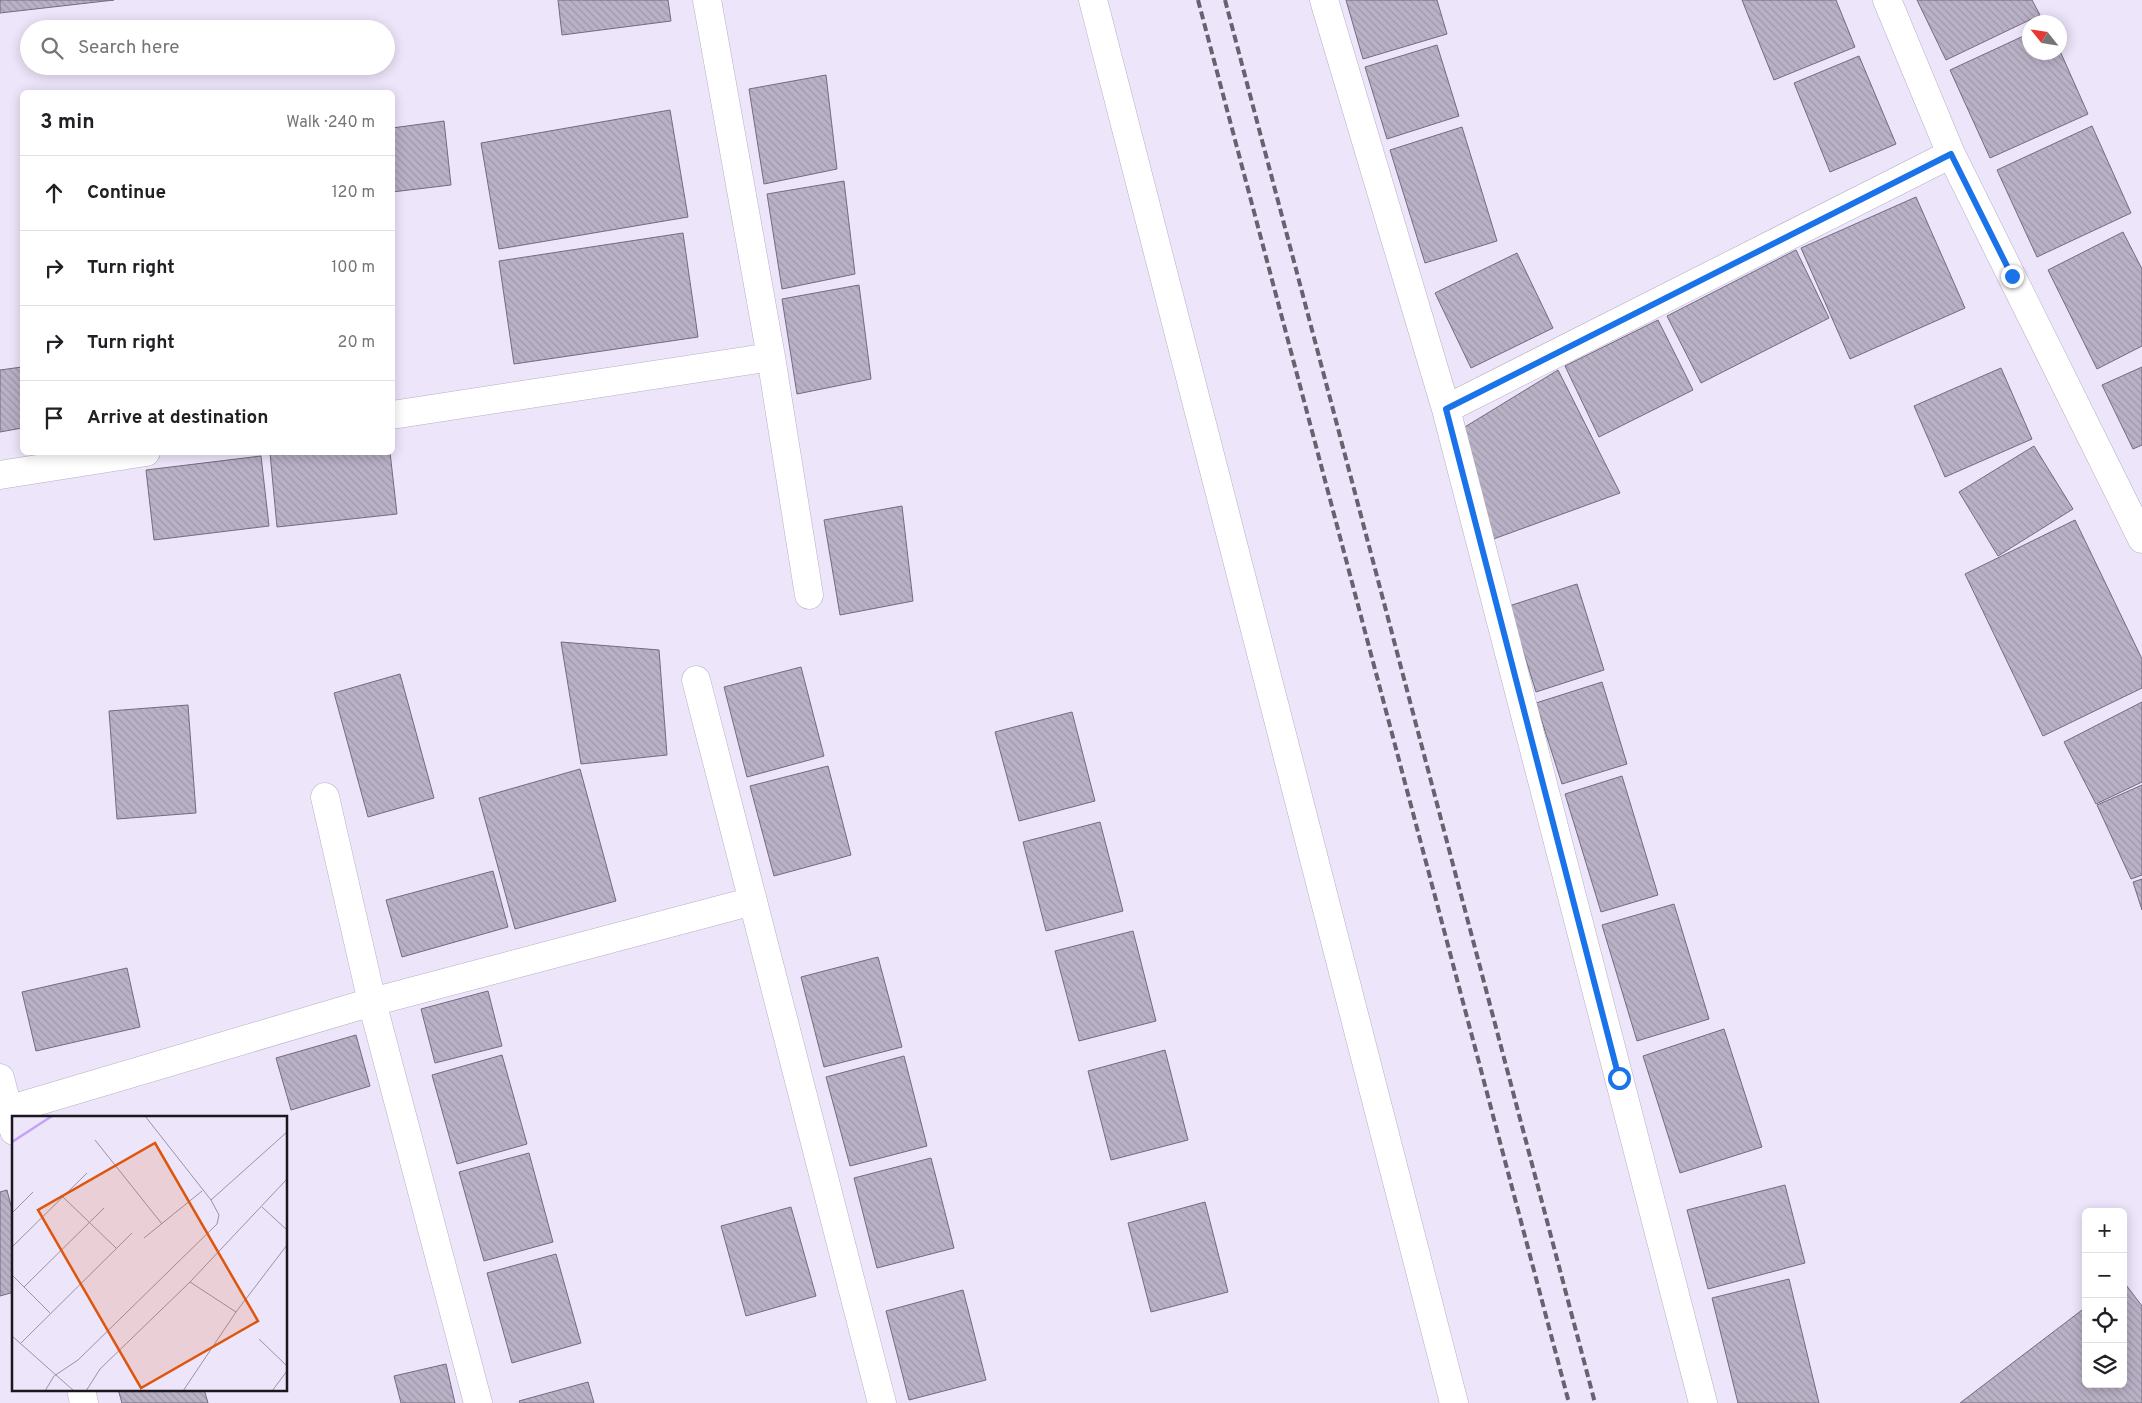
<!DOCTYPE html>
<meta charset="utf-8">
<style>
:root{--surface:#fff;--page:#f6f6f6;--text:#202124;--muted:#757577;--line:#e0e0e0}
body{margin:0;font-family:Overpass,sans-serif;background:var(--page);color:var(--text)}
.controls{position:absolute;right:15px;bottom:15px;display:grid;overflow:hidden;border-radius:8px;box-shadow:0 2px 12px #0003}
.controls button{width:45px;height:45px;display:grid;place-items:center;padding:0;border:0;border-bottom:1px solid var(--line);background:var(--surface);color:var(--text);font:25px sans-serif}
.compass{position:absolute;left:2022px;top:15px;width:45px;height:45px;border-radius:50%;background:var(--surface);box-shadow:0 2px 12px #0003;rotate:300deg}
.stop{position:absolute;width:15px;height:15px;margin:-11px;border:4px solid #1a73e8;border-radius:50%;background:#fff}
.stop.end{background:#1a73e8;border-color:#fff;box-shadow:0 1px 5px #0008}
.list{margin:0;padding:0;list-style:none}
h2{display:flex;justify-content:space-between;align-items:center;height:65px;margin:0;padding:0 20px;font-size:21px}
h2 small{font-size:16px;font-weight:400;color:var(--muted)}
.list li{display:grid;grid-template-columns:32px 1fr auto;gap:15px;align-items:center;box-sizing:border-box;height:75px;padding:0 20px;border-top:1px solid var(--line)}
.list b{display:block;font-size:19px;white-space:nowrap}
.list em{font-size:16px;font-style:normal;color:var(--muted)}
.icon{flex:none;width:28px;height:28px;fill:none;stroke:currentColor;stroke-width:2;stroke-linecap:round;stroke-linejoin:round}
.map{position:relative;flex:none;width:2142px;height:1403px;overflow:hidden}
.search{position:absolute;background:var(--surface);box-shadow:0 2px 12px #0003;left:20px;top:20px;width:375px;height:55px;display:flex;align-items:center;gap:12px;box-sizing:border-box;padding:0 18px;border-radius:28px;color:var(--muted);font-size:19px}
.panel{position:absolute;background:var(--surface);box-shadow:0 2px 12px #0003;left:20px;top:90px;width:375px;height:365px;border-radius:8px}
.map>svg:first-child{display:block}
.building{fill:url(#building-back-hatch);stroke:#736c7f}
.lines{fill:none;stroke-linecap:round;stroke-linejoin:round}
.minor-casing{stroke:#b7afc4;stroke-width:29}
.minor{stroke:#fff;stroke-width:28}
.rail{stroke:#67626f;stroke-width:4;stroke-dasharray:8 4;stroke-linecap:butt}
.route{stroke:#1a73e8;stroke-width:6}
.inset-river{fill:none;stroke:#c5a1f7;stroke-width:2.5}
.inset-road{fill:none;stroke:#9993a2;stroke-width:1}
.view{fill:#de560d;fill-opacity:0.15;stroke:#de560d;stroke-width:2.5}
.inset-edge{fill:none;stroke:#1a171e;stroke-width:2.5}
</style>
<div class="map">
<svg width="2142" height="1403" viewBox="0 0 2142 1403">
<defs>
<pattern id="building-back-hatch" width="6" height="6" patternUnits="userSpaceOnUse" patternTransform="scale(1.25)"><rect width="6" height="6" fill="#b9b1c6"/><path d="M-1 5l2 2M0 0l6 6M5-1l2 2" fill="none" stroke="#9e98aa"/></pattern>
</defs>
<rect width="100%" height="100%" fill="#ede5fa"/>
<path class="building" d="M0,0h114l-114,13z
M558,0h110l3,21 -109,14z
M1346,0h91l10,34 -84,25z
M1742,0h94l19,47 -81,33z
M1917,0h115l8,15 -94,45z
M2030,33v19h30v-1l28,63 -98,44 -40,-88z
M1437,45l22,71 -72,23 -22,-72z
M1859,56l37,88 -66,28 -36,-89z
M826,75l11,94 -73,15 -15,-95z
M670,110l18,107 -189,32 -18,-106z
M444,121l7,64 -59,7v-64z
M2092,126l39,87 -94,44 -40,-87z
M1462,127l35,114 -72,22 -35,-113z
M844,181l11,93 -73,15 -15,-95z
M1916,197l49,111 -115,51 -49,-111z
M2123,232l19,37v77l-45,23 -49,-99z
M683,233l15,104 -184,27 -15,-103z
M1796,250l33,68 -128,65 -34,-67z
M1517,253l36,75 -82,40 -36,-75z
M859,285l12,94 -74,15 -15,-95z
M1658,320l35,70 -94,47 -34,-71z
M22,367v61l-22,4v-62z
M2142,367v78l-9,4 -31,-64z
M2001,368l31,71 -87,38 -31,-71z
M1558,370l62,123 -132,48 -33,-108z
M2034,446l39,63 -75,47 -39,-64z
M390,452l7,62 -120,13 -7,-74z
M261,456l8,70 -115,14 -8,-70z
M902,506l11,95 -73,14 -16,-95z
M2075,520l67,139v29l-99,48 -78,-162z
M1577,584l27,86 -68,22 -27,-86z
M561,642l98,8 8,105 -86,9z
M801,667l23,89 -77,21 -23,-90z
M400,674l34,124 -66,19 -34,-124z
M1602,682l25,82 -65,20 -26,-81z
M2142,702v80l-46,22 -32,-62z
M188,705l8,108 -79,6 -8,-108z
M1072,712l23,89 -76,20 -24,-89z
M828,766l23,89 -77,21 -24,-90z
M580,769l36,132 -101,28 -36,-131z
M1622,776l36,119 -57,17 -36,-118z
M2142,785v90l-11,4 -34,-74z
M1100,822l23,89 -77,20 -23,-89z
M493,871l15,56 -106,30 -16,-57z
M2142,879v31l-9,-28z
M1674,904l35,115 -72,22 -35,-116z
M1133,931l23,90 -77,20 -24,-90z
M878,957l24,90 -78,20 -23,-90z
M127,968l13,59 -104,24 -14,-59z
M488,991l14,55 -67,17 -14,-54z
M1724,1029l38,118 -82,26 -37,-117z
M356,1035l14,51 -79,24 -15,-52z
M1165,1050l23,90 -77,20 -23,-89z
M502,1055l25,89 -70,20 -25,-89z
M904,1056l23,90 -77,20 -24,-89z
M529,1153l24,89 -69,19 -25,-89z
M931,1158l23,90 -77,20 -23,-90z
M1785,1185l20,78 -97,26 -21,-79z
M7,1190l7,28v74l-14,4v-104z
M1205,1202l23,90 -77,20 -23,-89z
M791,1207l25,89 -70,20 -25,-90z
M556,1254l25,89 -69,20 -25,-90z
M1789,1279l30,124h-81l-26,-105z
M2123,1281l19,25v97h-182l126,-96v77h37z
M963,1290l23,90 -77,20 -23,-89z
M446,1364l9,39h-54l-7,-27z
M588,1382l6,21h-74l-1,-2z
M118,1389h86l4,14h-86z"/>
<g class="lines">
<g class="minor-casing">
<path id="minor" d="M707,0l64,357 38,238
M1093,0l361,1403
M1324,0l122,409 257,994
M1887,0l64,154 191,385
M1446,409l505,-255
M392,415l379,-58
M0,475l146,-23
M696,680l186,723
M325,797l47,205 106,401
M0,1078l14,53
M8,1110l364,-108 381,-101
M81,1389l3,14"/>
</g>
<use href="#minor" class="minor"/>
<path class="rail" d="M1198,0l371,1403
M1225,0l370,1403"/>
</g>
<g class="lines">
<path class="route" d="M1619,1078l-173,-669 505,-255 61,122"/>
</g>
<g transform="translate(12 1116)">
<rect width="275" height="275" fill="#ede5fa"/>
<path class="inset-river" d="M0,26l40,-26"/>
<path class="inset-road" d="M83,24l67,84M51,81l53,51M199,84l76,-68M250,91l25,23M0,97l21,-21M132,122l58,-47M0,131l75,-74M0,159l38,38M178,166l46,30M12,171l80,-79M0,220l62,55M247,223l28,27M8,228l112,-111M33,275l9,-15 24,-16 139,-136 2,-9 -8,-15 -66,-84M74,275l14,-22 90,-87 97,-103M171,275l53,-79 51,-67M260,275l15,-20"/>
<path class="view" d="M143,27l103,178 -117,67 -103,-178z"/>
<rect width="275" height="275" class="inset-edge"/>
</g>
</svg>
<div class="controls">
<button>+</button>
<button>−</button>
<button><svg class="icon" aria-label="locate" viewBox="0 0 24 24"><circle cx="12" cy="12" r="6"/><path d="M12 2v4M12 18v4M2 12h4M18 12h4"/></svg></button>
<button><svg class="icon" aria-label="layers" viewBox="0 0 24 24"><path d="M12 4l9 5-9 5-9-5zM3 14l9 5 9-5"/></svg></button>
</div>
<svg class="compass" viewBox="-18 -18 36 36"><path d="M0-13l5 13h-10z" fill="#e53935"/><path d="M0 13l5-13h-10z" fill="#757577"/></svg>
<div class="stop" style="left:1619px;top:1078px"></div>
<div class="stop end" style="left:2012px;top:276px"></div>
<div class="search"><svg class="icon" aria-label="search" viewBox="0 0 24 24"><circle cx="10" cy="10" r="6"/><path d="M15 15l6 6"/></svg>Search here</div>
<section class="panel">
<h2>3 min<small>Walk · 240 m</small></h2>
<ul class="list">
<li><svg class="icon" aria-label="ahead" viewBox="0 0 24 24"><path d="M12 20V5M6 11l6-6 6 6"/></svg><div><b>Continue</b></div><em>120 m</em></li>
<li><svg class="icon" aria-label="right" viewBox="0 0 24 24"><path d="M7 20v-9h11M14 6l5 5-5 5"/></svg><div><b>Turn right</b></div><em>100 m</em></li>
<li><svg class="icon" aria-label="right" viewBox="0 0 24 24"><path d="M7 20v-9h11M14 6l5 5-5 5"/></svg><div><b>Turn right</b></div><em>20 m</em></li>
<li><svg class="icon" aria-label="arrive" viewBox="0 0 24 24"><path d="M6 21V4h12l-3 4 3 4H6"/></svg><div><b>Arrive at destination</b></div></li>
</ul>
</section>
</div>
